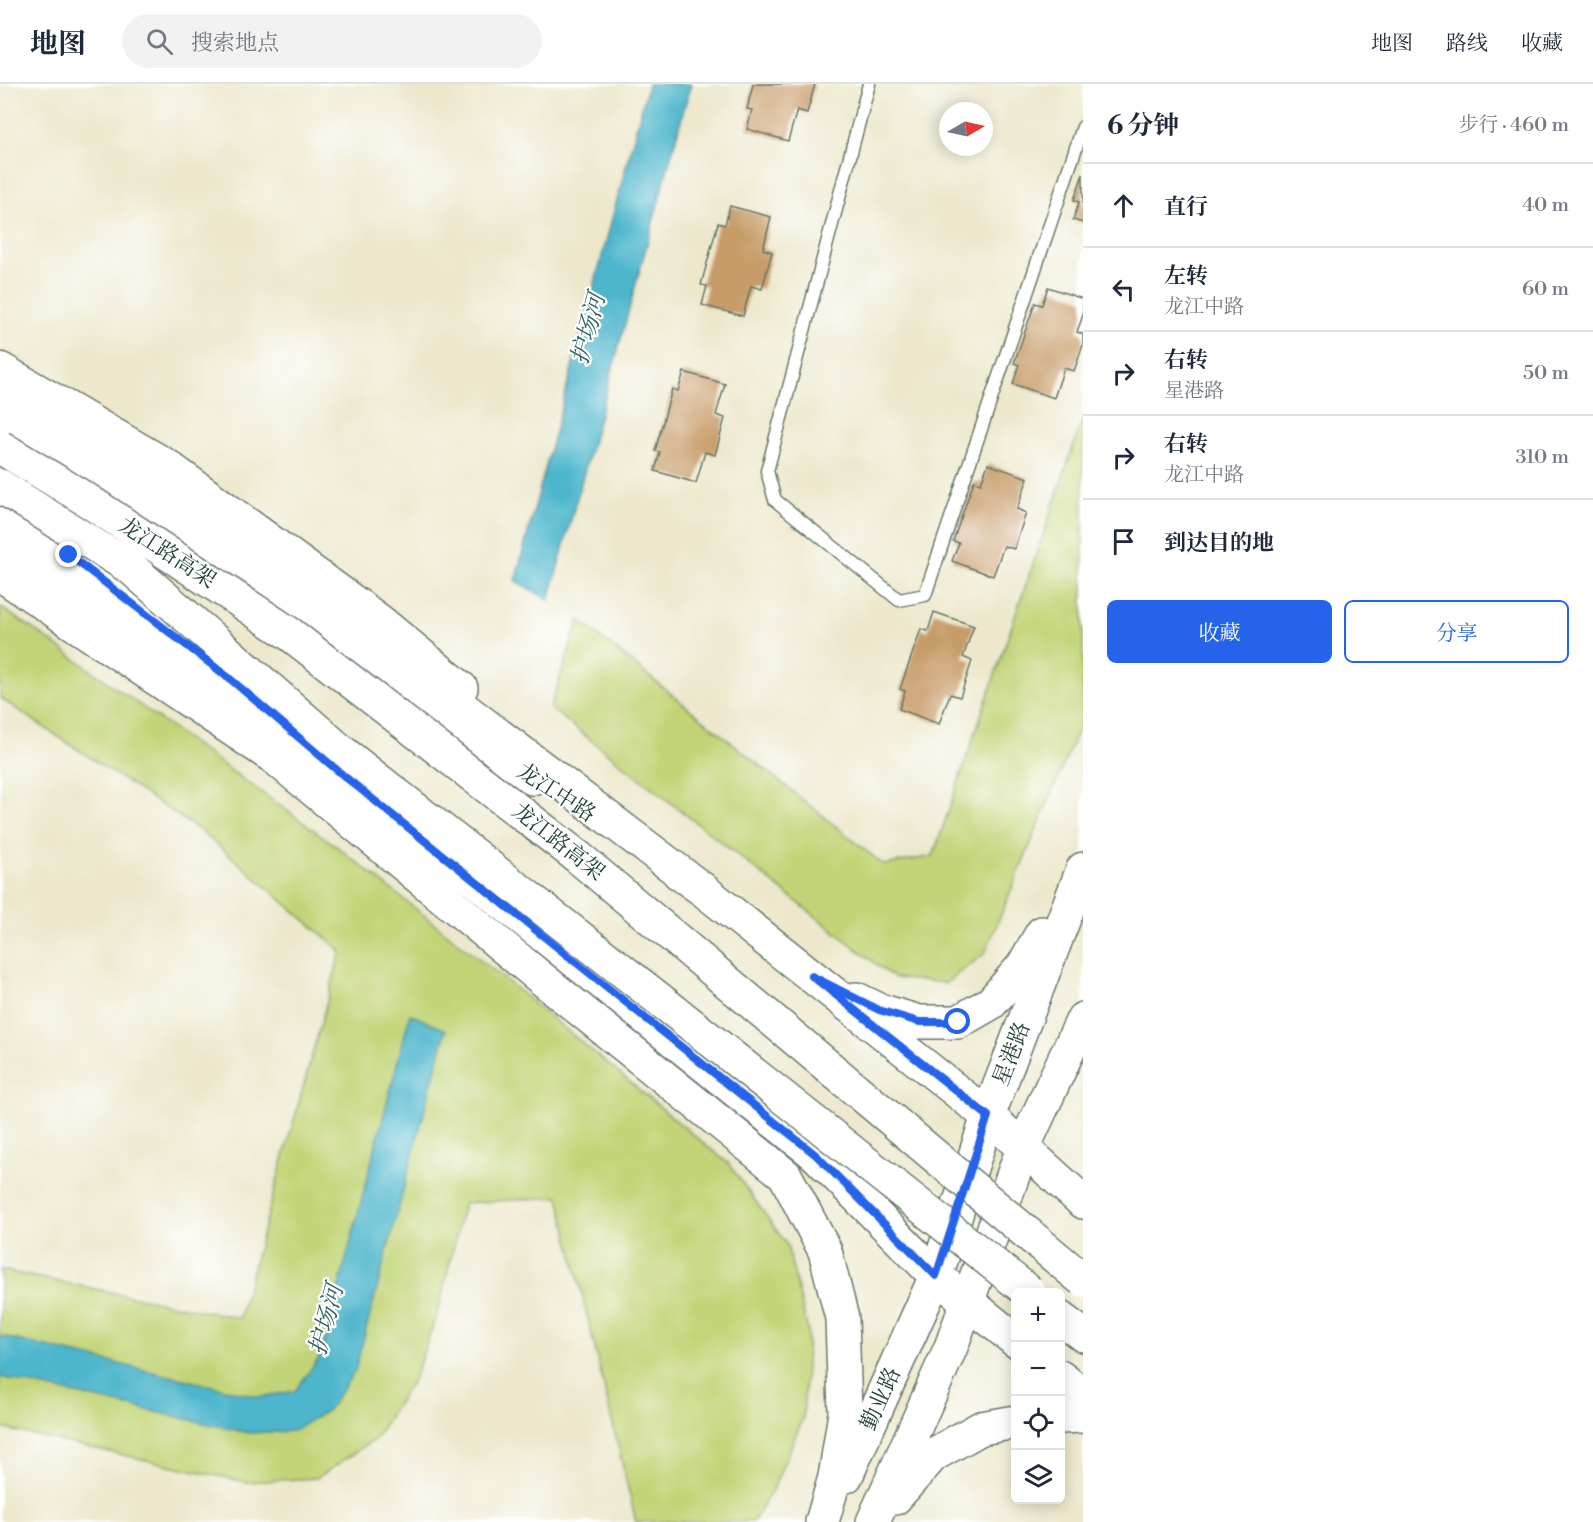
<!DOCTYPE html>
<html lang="zh">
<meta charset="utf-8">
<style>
:root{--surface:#fff;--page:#f2f2f3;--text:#1f2937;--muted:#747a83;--line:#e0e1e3;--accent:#2563eb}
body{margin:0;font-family:"Libre Bodoni","Noto Serif SC",serif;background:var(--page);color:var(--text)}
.controls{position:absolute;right:18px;bottom:18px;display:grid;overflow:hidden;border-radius:9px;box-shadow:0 3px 15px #0003}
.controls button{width:54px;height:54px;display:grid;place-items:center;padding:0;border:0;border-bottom:2px solid var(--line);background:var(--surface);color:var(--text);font:30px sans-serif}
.compass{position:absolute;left:939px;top:18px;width:54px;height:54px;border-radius:50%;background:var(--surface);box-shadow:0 3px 15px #0003;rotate:81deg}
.stop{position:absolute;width:18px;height:18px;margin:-14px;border:4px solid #2563eb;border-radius:50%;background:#fff}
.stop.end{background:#2563eb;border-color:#fff;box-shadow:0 2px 6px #0008}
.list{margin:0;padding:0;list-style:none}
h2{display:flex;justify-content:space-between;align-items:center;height:78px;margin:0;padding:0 24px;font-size:26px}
h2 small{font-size:20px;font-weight:400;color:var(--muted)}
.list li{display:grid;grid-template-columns:39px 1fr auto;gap:18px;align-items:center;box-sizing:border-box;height:84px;padding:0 24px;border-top:2px solid var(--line)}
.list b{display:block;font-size:22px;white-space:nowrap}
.list p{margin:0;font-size:20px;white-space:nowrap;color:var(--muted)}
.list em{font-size:20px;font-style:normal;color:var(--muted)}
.actions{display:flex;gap:12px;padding:18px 24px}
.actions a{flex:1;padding:14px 0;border:2px solid var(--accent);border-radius:9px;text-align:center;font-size:21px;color:var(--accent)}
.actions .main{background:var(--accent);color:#fff}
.icon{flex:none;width:33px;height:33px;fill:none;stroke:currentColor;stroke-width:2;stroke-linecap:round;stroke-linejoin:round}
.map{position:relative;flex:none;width:1083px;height:1438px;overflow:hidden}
header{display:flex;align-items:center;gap:36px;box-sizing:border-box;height:84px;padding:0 30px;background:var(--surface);border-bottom:2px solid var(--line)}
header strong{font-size:28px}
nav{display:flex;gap:33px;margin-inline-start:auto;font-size:21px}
.search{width:420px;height:54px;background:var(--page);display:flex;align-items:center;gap:15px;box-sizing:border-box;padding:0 21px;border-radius:33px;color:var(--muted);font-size:22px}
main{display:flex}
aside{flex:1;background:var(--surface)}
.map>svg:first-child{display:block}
.green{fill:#c2d477;stroke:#708856;stroke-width:1.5}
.water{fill:#4eb6cc;stroke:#367a80;stroke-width:1.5}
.building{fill:#c89c69}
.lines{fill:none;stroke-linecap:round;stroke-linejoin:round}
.lane-casing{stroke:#677969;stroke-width:15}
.primary-casing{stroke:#677969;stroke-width:36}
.highway-casing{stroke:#677969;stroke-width:36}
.lane{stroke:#fff;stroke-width:12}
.primary{stroke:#fff;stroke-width:33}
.highway{stroke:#fff;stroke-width:33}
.highway-bridge-casing{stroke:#677969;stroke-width:36;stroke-linecap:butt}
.highway-bridge{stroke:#fff;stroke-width:33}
.route{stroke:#2563eb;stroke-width:8}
.labels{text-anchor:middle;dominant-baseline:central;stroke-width:4.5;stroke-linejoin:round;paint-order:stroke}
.street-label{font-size:22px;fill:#1f3d34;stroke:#fff}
.water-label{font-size:24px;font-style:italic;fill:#2d6162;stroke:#fff}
</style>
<header>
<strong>地图</strong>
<div class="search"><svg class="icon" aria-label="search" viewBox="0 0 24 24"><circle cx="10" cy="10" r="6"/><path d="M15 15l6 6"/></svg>搜索地点</div>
<nav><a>地图</a><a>路线</a><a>收藏</a></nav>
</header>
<main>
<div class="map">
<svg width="1083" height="1438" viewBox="0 0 1083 1438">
<rect width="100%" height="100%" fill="#fff"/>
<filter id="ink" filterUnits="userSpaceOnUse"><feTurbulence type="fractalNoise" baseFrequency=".0167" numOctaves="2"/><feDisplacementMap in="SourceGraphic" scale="12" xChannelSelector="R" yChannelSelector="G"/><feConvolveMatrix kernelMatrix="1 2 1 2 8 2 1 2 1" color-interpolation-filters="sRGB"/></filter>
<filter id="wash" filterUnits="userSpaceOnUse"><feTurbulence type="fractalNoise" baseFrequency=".008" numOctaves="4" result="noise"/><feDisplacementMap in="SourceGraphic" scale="24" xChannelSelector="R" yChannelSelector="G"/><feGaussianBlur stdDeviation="1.35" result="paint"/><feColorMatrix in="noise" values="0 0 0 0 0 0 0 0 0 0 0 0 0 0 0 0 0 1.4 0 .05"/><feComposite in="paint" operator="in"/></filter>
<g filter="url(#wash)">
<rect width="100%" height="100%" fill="#ede8cc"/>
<path class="green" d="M1083,334v300l-98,235 -39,30 -52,-5 -344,-270 29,-88 305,245 49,-9z
M0,523l32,21 303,217 172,136 222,183 58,81 21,86 -5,87 -29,69 -21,35h-117l-77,-325 -95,6 -25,105 -24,68 -40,63 -58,39 -71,4 -246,-54v-158l239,48 102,-367 -140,-120 -201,-133z"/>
<path class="water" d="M648,0h43l-142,516 -34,-19z
M410,930l36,16 -91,341 -27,39 -35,21 -44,2 -249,-56v-41l259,61 36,-6 26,-36z"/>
<g id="blocks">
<path class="building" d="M753,0h62l-8,29 -10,-3 -9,31 -41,-12 5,-19 -5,-1z
M1083,90v49l-10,-3 6,-18 -5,-2z
M730,122l41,11 -8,32 9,3 -10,37 -11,-3 -8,30 -41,-11 5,-19 -6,-1 17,-62 7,2z
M1048,203l35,12v16l-6,17 6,2v11l-9,26 -10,-3 -10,30 -41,-14 6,-19 -5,-2 21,-60 7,2z
M684,288l41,12 -9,31 9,3 -10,37 -10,-3 -9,31 -41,-12 5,-19 -5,-1 17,-62 6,2z
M988,380l40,14 -11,31 9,4 -12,36 -10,-3 -11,30 -41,-15 7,-18 -6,-2 21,-60 7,2z
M934,528l40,14 -11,31 9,4 -12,36 -10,-3 -11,30 -40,-15 6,-18 -5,-2 21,-60 7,2z"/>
</g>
</g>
<g filter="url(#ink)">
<use href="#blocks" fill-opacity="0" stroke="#677969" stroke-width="1.5"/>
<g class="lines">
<g class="lane-casing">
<path id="lane" d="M869,0l-102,387 8,29 124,100 26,-5 158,-468"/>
</g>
<g class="primary-casing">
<path id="primary" d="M0,285l167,97 211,154 83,68
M0,338l215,137 226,159 91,60
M0,427c93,59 182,126 265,198
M0,490l275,184 261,216 249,201 40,76 17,67 3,95 -10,64 -13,45
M323,674l493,397 120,121 80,65
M679,789l23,16 286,227 95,86
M856,915l23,11 40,12h39l33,-19 32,-37 19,-33
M1060,1293l23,18
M1060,1333l23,-1
M846,1392l90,-200 52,-160 95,-247
M895,1414l38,-43 48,-27 35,-6
M873,1438l78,-175 72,-199 60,-129"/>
</g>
<g class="highway-casing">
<path id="highway" d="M0,314l59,27 265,178 378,286
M0,458l344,234
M1060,1234l23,17"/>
</g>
<use href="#lane" class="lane"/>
<use href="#primary" class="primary"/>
<use href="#highway" class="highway"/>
<g class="highway-bridge-casing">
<path id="highway-bridge" d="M0,363l87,53 203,134 288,223 505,423
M0,402l131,82 211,184 327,255 360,285"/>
</g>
<use href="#highway-bridge" class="highway-bridge"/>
</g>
</g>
<g class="lines" filter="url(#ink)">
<path class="route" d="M69,471l160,123 115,98 472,379 120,121 52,-160 -176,-140 67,34 40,12h39"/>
</g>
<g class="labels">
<g class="street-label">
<text transform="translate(167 469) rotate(33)">龙江路高架</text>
<text transform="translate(556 709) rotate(33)">龙江中路</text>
<text transform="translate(558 758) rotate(38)">龙江路高架</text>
<text transform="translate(1012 970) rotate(-69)">星港路</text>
<text transform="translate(881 1315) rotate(-66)">勤业路</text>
</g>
<g class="water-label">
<text transform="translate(589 245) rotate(-75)">护场河</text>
<text transform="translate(327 1236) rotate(-75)">护场河</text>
</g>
</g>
</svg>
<div class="controls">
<button>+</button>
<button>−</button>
<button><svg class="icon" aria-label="locate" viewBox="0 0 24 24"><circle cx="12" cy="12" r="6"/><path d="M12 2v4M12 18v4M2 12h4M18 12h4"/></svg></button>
<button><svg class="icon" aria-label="layers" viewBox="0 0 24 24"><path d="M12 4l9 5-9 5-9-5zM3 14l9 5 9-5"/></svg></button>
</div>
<svg class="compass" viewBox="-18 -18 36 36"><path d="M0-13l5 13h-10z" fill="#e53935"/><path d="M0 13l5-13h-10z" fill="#747a83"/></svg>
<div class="stop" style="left:958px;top:938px"></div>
<div class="stop end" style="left:69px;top:471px"></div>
</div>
<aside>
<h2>6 分钟<small>步行 · 460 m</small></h2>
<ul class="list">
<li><svg class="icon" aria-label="ahead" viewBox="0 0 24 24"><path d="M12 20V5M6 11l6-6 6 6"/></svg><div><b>直行</b></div><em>40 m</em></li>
<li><svg class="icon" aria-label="left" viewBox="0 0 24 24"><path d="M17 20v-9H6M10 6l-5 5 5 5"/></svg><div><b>左转</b><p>龙江中路</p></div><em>60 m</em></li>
<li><svg class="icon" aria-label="right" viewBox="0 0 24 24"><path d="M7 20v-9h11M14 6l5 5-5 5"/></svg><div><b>右转</b><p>星港路</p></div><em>50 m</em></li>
<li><svg class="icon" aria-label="right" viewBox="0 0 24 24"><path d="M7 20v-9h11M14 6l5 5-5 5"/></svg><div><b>右转</b><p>龙江中路</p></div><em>310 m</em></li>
<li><svg class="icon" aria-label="arrive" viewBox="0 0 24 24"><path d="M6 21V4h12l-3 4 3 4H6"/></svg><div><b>到达目的地</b></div></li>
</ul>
<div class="actions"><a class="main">收藏</a><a>分享</a></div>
</aside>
</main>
